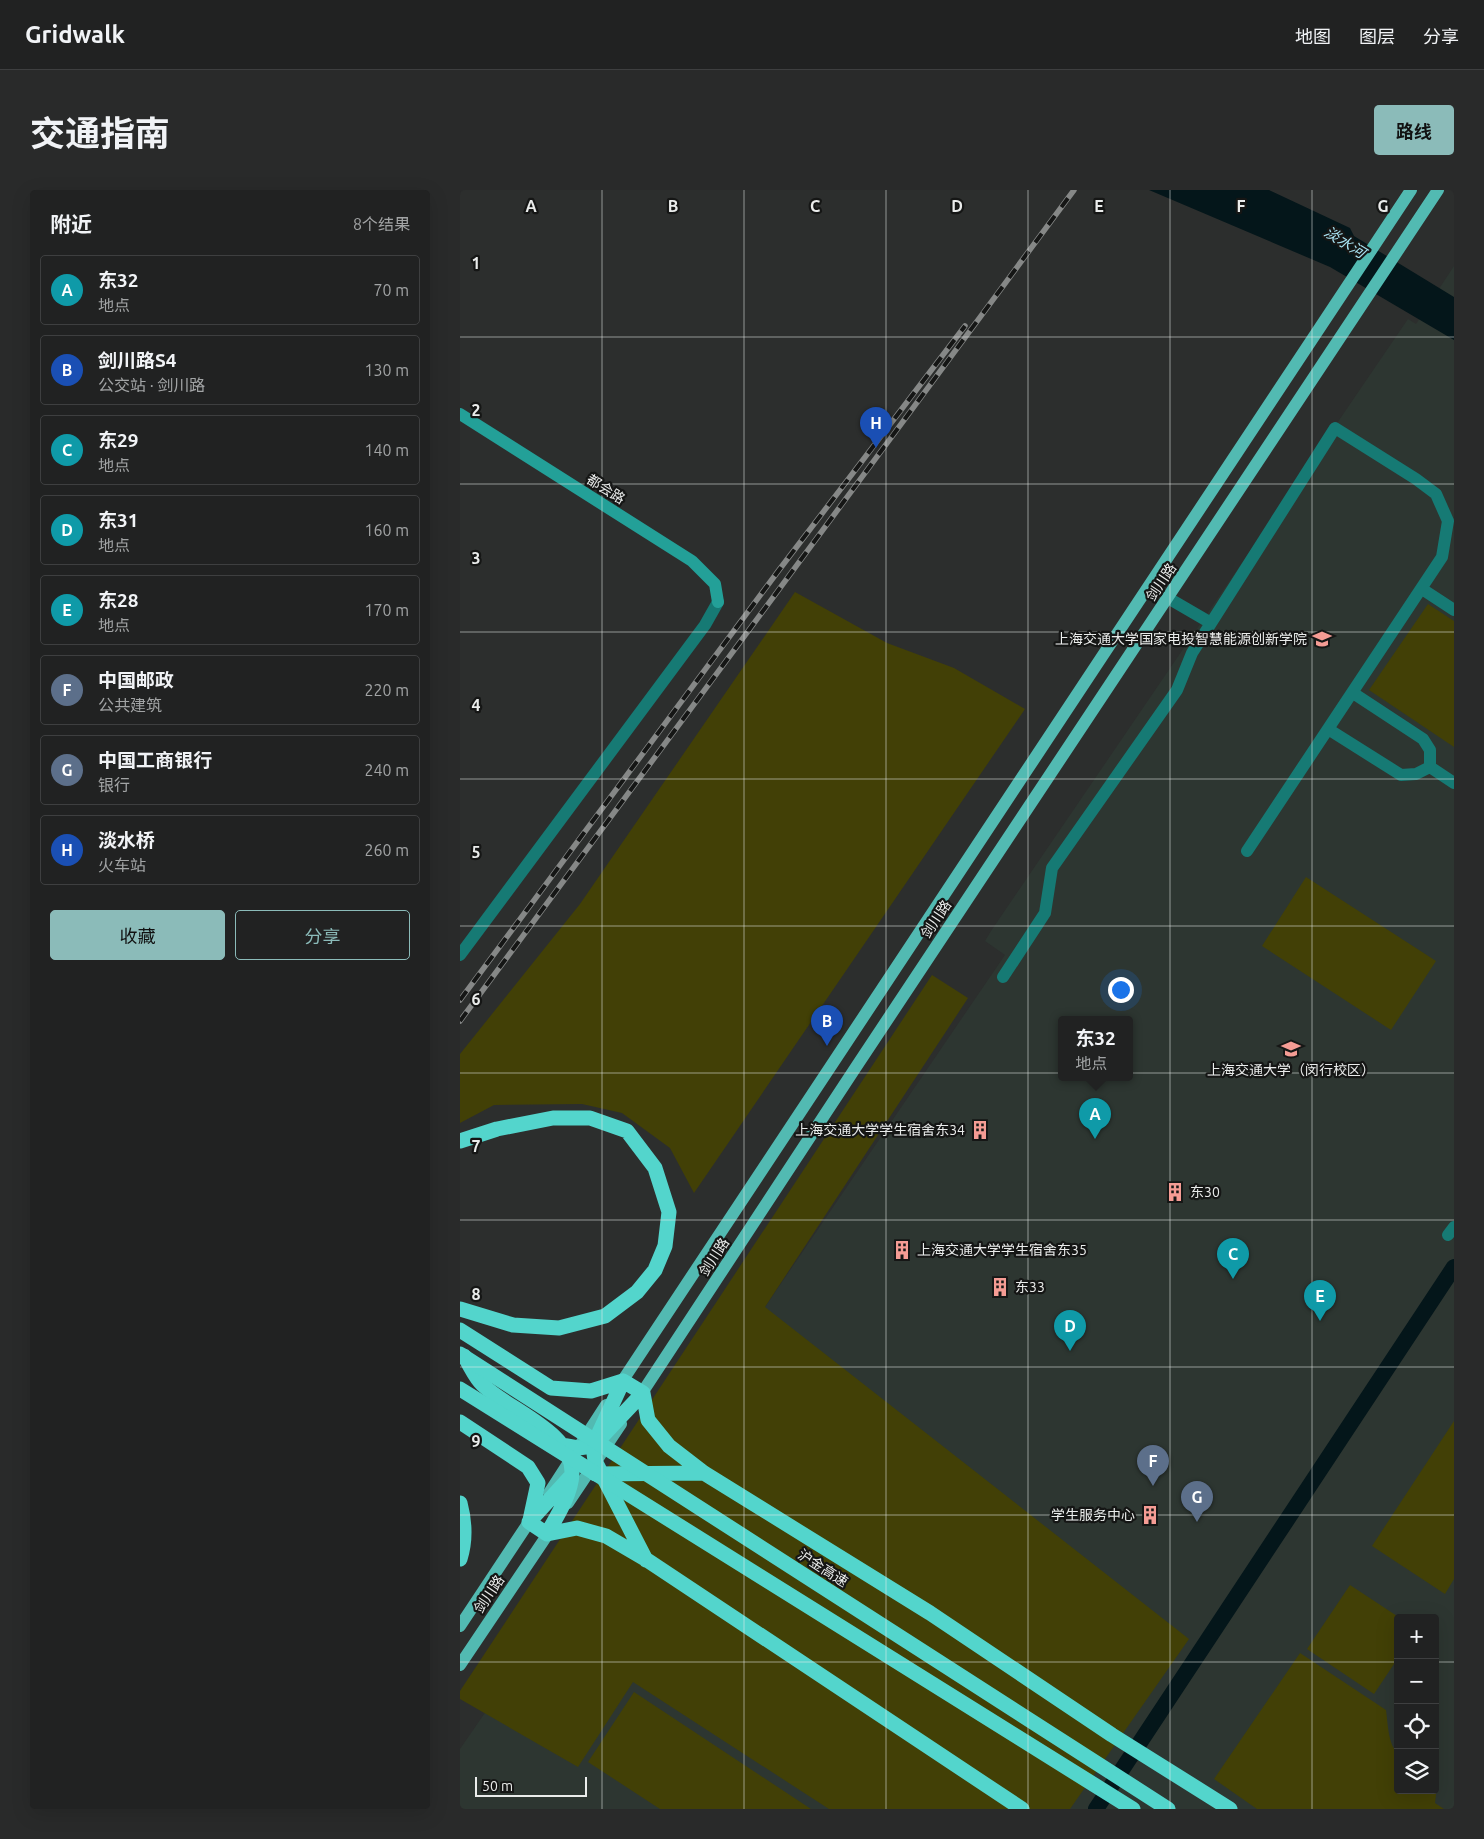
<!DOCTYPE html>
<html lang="zh">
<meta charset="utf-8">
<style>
:root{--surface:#212222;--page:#292a2a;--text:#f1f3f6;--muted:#a2a4a5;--line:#3e3f40;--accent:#8bbbb9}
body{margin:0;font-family:Ubuntu,"Noto Sans SC",sans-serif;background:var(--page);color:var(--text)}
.controls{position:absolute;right:15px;bottom:15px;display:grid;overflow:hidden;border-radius:5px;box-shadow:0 5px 20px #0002}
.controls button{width:45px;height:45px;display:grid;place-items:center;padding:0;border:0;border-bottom:1px solid var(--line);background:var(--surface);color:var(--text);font:25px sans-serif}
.scale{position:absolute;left:15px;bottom:12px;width:112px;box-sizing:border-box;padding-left:5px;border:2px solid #eaeceb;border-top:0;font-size:14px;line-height:18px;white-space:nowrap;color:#eaeceb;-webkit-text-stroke:4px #151615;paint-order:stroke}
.you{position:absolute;left:660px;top:799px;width:18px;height:18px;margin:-12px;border:4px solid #fff;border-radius:50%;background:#1a73e8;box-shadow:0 0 0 8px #1a73e833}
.badge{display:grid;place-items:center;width:32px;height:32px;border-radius:50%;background:var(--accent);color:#fff;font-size:16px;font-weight:700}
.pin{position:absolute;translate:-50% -41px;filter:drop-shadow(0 1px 2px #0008)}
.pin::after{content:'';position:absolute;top:26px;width:18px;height:15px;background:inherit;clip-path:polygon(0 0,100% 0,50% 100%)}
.popup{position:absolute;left:598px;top:826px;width:75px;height:65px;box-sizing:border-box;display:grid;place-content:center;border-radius:5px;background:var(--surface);filter:drop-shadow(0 1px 4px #0005);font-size:16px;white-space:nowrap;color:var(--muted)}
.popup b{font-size:19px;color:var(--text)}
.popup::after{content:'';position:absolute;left:50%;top:100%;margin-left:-10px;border:10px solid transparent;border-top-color:var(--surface)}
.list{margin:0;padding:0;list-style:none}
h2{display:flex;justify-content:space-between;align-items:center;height:65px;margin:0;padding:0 20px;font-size:21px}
h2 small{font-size:16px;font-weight:400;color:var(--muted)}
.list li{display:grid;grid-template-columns:32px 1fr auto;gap:15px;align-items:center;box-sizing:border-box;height:70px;margin:0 10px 10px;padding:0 10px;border:1px solid var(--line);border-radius:5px}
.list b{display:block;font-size:19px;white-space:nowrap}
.list p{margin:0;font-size:16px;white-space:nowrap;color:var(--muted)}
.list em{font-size:16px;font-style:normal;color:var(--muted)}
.actions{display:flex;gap:10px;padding:15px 20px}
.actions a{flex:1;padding:11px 0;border:1px solid var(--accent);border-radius:5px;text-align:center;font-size:18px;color:var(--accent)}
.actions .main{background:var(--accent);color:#111}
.icon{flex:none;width:28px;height:28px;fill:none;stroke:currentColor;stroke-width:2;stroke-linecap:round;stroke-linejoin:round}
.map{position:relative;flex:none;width:994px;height:1619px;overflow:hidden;border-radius:5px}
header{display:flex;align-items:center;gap:30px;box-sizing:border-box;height:70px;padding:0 25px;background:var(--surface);border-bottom:1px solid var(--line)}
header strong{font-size:24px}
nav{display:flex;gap:28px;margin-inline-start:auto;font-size:18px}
.intro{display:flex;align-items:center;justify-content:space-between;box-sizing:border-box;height:120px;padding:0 30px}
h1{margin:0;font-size:35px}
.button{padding:12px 22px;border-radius:5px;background:var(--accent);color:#111;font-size:18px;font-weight:700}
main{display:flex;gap:30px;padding:0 30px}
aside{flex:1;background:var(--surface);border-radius:5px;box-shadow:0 5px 20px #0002}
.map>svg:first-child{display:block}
.built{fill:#2d3631;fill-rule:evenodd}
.green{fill:#424006}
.water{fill:#04161a}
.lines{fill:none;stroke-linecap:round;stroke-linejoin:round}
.canal{stroke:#04161a;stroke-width:16}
.street{stroke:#167a74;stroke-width:12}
.secondary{stroke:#23a098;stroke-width:12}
.primary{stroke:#52bab2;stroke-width:12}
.highway{stroke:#53d5cc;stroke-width:15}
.rail-casing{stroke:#868887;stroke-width:5.5}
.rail{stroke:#151615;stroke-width:4;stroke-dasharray:11;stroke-linecap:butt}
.highway-bridge{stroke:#53d5cc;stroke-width:15}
.grid{fill:none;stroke:#eaeceb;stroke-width:1;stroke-opacity:0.55}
.labels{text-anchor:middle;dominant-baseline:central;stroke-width:4.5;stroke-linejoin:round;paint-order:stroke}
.street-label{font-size:14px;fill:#eaeceb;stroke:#151615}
.poi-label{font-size:14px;fill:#eaeceb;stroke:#151615;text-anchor:end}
.water-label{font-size:15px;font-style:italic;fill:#a9e4f4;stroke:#151615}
.grid-label{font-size:16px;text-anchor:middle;font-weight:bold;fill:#eaeceb;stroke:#151615;stroke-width:4.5;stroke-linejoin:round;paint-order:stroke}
</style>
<header>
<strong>Gridwalk</strong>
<nav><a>地图</a><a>图层</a><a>分享</a></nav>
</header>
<div class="intro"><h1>交通指南</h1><a class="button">路线</a></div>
<main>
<aside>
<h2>附近<small>8个结果</small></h2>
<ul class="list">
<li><span class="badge" style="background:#0f9aa8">A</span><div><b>东32</b><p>地点</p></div><em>70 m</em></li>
<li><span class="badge" style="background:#1a4fb4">B</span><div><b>剑川路S4</b><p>公交站 · 剑川路</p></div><em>130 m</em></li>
<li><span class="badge" style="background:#0f9aa8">C</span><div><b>东29</b><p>地点</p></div><em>140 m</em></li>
<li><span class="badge" style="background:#0f9aa8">D</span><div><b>东31</b><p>地点</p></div><em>160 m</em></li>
<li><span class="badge" style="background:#0f9aa8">E</span><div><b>东28</b><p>地点</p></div><em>170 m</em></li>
<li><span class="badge" style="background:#5c6f8a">F</span><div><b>中国邮政</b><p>公共建筑</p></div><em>220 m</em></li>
<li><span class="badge" style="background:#5c6f8a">G</span><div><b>中国工商银行</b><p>银行</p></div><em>240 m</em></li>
<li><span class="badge" style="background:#1a4fb4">H</span><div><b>淡水桥</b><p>火车站</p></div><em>260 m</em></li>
</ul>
<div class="actions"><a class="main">收藏</a><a>分享</a></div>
</aside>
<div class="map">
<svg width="994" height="1619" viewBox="0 0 994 1619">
<rect width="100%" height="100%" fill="#2c2e2d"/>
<path class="built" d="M994,76v1543h-994v-60l305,-442 240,-352 -20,-14 6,-10 417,-612 8,5zM601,830h68v58h-68zM938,1428h37v172h-37z"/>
<path class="green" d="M335,402l92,51 67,25 71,41 -331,484 -24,-45 -48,-35 -40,-9 -88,1 -34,18v-69l120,-150z
M968,414l26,17v126l-85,-57z
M846,687l130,84 -45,69 -129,-84z
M472,785l36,23 -203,309 424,332 -119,170h-241l-196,-127 -55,85 -118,-68v-8z
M994,1231v158l-9,15 -73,-48z
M890,1395l50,33h-2v40l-24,36 -67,-45z
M840,1463l86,57c2,14 2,34 12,44v36h37v-5l2,1 -2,17 9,6h-187l-43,-30z
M174,1502l177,117h-151l-72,-47z"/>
<path class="water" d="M689,0h120l81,38 4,8 100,61v43l-124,-73z"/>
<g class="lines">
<path class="canal" d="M636,1619l358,-542"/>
<path class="street" d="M962,399l32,21
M708,408l43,25
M893,503l70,46 7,11v17
M868,539l73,46 15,-1 14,-7
M970,577l24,16
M0,765l245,-330 13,-23
M543,787l42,-64 7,-45 125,-178 15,-37 143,-225 81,51 20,15 12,27 -6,36 -195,294
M988,1045l6,-8"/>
<path class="secondary" d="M0,224l232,147 23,23 3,18"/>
<path class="primary" d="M157,1199l794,-1199
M178,1209l218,-332 582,-877
M89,1303l57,-88
M108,1313l53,-79
M0,1436l73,-110
M0,1475l92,-137"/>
<path class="highway" d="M0,951l37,-12 56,-11h37l37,13 28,37 14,44 -4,34 -10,24 -18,22 -32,24 -46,12 -46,-3 -53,-16
M0,1140l91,58 40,3 32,-10 20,12 5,27 21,26 35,27 226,140 182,122 118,74
M4,1166c6,9 11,22 19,29 25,25 91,47 89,89 -1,21 -15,42 -25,60
M163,1191l-30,65 2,15 51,99
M0,1232l68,45 10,16 -8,37
M96,1254l22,4 15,-2 50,-53
M135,1284l109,-1
M0,1313c5,19 6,37 0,56
M69,1332l18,12 30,-6 29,8 41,24 375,249
M69,1332l42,-46"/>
<g class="rail-casing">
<path id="rail" d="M0,810l319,-430 186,-244
M0,831l614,-831"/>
</g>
<use href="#rail" class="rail"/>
<path class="highway-bridge" d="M0,1164l708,455
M0,1199l673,420"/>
</g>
<path class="grid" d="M142,0v1619M284,0v1619M426,0v1619M568,0v1619M710,0v1619M852,0v1619M0,147h994M0,294h994M0,442h994M0,589h994M0,736h994M0,883h994M0,1030h994M0,1177h994M0,1325h994M0,1472h938M975,1472h19"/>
<defs>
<g id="school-bare" transform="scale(1.5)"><path d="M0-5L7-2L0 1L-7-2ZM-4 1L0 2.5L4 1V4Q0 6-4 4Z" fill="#f59c94" stroke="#151615" stroke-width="2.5" paint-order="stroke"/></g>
<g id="university-bare" transform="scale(1.5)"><path d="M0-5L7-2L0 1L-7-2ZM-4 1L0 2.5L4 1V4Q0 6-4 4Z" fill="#f59c94" stroke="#151615" stroke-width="2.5" paint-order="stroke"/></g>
<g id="building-bare" transform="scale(1.5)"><path d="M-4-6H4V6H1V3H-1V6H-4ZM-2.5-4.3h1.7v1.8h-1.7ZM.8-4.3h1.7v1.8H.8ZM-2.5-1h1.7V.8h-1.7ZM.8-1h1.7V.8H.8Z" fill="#f59c94" stroke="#151615" stroke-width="2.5" paint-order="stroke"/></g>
</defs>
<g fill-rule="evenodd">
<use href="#school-bare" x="862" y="449"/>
<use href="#university-bare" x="831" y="859"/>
<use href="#building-bare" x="520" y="940"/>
<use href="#building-bare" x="715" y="1002"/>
<use href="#building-bare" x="442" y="1060"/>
<use href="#building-bare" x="540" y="1097"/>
<use href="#building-bare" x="690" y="1325"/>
</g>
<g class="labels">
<g class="street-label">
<text transform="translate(146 299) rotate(32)">都会路</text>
<text transform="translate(701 392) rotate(-56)">剑川路</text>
<text transform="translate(476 729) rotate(-56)">剑川路</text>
<text transform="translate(254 1067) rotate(-57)">剑川路</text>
<text transform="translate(363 1378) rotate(33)">沪金高速</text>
<text transform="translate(29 1404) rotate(-56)">剑川路</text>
</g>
<g class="poi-label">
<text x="847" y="449">上海交通大学国家电投智慧能源创新学院</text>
<text x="831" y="880" text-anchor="middle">上海交通大学（闵行校区）</text>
<text x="505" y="940">上海交通大学学生宿舍东34</text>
<text x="730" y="1002" text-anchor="start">东30</text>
<text x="457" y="1060" text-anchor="start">上海交通大学学生宿舍东35</text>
<text x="555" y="1097" text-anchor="start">东33</text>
<text x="675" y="1325">学生服务中心</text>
</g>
<g class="water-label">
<text transform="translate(885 52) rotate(32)">淡水河</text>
</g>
</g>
<g class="grid-label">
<text x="71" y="22">A</text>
<text x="213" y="22">B</text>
<text x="355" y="22">C</text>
<text x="497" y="22">D</text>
<text x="639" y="22">E</text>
<text x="781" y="22">F</text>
<text x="923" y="22">G</text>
<text x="16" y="79">1</text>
<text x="16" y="226">2</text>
<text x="16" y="374">3</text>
<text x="16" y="521">4</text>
<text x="16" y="668">5</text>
<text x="16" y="815">6</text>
<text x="16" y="962">7</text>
<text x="16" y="1110">8</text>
<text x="16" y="1257">9</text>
</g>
</svg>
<div class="controls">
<button>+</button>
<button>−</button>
<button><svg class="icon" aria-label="locate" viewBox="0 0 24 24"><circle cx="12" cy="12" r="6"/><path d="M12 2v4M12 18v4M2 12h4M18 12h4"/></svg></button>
<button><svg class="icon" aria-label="layers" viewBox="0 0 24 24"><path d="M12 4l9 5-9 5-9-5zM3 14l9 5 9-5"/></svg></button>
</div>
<div class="scale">50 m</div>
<div class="you"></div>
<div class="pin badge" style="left:635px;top:949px;background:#0f9aa8">A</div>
<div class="popup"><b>东32</b>地点</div>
<div class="pin badge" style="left:367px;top:856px;background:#1a4fb4">B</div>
<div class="pin badge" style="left:773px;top:1089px;background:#0f9aa8">C</div>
<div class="pin badge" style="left:610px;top:1161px;background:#0f9aa8">D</div>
<div class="pin badge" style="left:860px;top:1131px;background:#0f9aa8">E</div>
<div class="pin badge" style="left:693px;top:1296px;background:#5c6f8a">F</div>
<div class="pin badge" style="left:737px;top:1332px;background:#5c6f8a">G</div>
<div class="pin badge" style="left:416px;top:258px;background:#1a4fb4">H</div>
</div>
</main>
